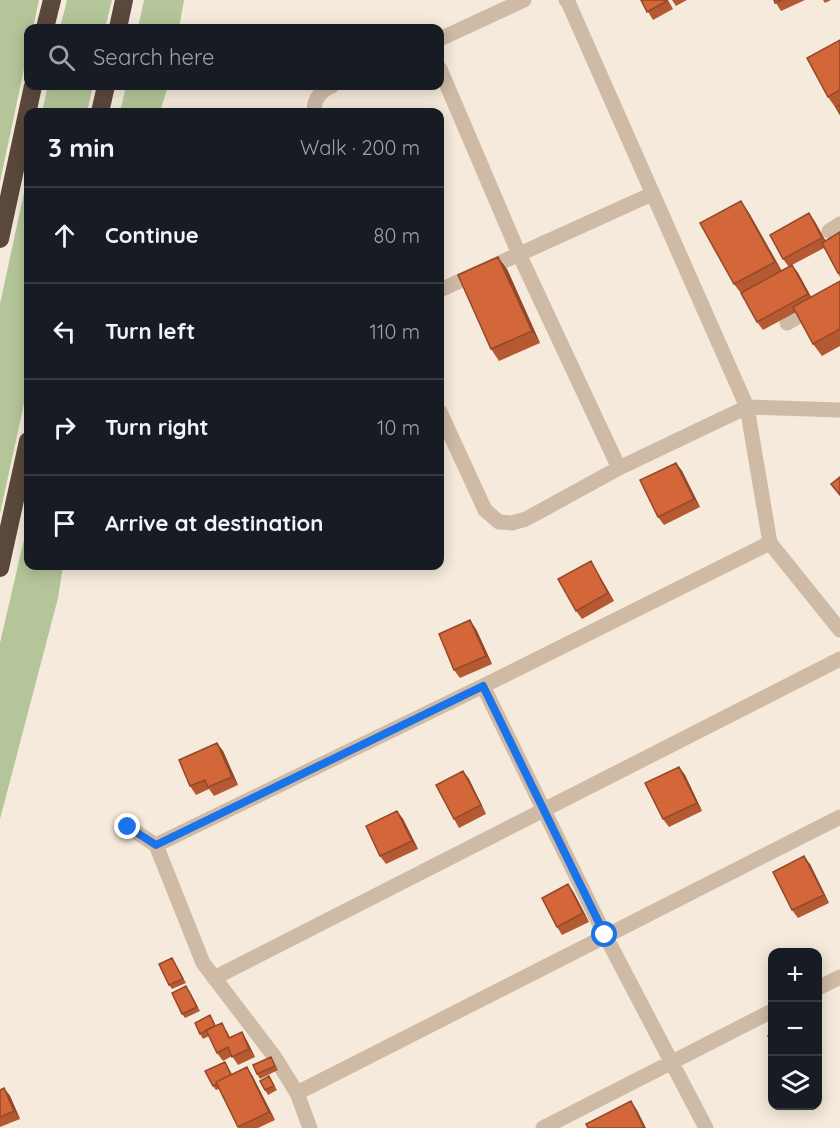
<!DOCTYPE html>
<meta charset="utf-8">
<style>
:root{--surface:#171b24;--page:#20242c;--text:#f1f3f6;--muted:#9ea1a6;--line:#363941}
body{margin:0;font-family:Quicksand,sans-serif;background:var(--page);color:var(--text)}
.controls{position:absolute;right:18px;bottom:18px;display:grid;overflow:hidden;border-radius:12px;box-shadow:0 3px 15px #0003}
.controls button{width:54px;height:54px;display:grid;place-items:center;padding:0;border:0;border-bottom:2px solid var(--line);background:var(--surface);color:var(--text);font:30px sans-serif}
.stop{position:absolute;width:18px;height:18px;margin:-14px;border:4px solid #1a73e8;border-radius:50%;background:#fff}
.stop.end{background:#1a73e8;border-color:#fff;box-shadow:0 2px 6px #0008}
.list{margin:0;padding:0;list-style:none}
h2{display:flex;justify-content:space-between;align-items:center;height:78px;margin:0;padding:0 24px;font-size:26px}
h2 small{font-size:20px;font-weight:400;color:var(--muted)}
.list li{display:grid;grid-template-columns:39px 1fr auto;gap:18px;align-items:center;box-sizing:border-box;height:96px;padding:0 24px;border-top:2px solid var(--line)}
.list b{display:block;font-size:22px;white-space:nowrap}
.list em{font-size:20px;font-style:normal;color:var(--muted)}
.icon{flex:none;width:33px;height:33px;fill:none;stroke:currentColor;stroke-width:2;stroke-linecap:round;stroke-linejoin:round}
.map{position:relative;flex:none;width:840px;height:1128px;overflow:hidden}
.search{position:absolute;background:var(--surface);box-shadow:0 3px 15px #0003;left:24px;top:24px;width:420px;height:66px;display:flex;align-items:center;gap:15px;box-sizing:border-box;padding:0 21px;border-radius:12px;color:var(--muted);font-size:22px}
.panel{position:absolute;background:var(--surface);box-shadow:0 3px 15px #0003;left:24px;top:108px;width:420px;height:462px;border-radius:12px}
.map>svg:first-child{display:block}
.green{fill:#b4c699}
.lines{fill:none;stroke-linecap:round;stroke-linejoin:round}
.minor{stroke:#cebaa5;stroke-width:15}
.highway{stroke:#5b483d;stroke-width:18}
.wall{fill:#b55932}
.shaded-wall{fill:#944829}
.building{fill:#d3673a;stroke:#944829;stroke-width:1.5}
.route{stroke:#1a73e8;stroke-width:8}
</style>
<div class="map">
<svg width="840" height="1128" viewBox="0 0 840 1128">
<rect width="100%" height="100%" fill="#f5eadb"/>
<path class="green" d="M0,0h39l-6,28h-5v22l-28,132z
M67,0h45l-7,28h-45z
M144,0h40l-5,28h-41z
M48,86h45l-6,26h-45z
M126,86h42l-8,26h-40z
M28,174v211l-28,129v-210z
M28,522v44h35l-5,32 -58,221v-176z"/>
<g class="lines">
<path class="minor" d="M566,0l2,2 179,405 23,136 70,87
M440,39l84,-39
M440,69l79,185 100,214
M314,112c0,-13 6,-21 18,-26
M829,231l11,-7
M440,290l212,-96
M787,323l53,-31
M440,412l45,98 14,12 13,1 14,-4 93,-51 128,-61 93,3
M483,686l122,249 101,193
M128,827l28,18 47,118 71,93 23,37 13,35
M156,845l327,-159 287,-143
M214,978l626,-319
M818,988l22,-11
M297,1093l543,-276
M543,1128l229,-117"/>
<path class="highway" d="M45,28l7,-28
M118,28l6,-28
M100,112l6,-26
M0,239l33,-153
M0,568l28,-127"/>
</g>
<path class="wall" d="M641,0h27l5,9 -20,11z
M672,0h15l-11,6z
M774,0h31l-24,11z
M823,0h8l-6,3z
M840,40v74l-12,-17z
M741,201l8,12 33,58 7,-4 -6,-8 26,-46 6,9 11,19 14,-9v45l-16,-29 -32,17 6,8 13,24 29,-16v65l-18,10 -9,-12 -17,-32 -33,18 -6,-8 -14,-26 -9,-12z
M507,269l33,74 -41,18 -8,-12z
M676,463l6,8 18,36 -36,18 -6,-8z
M591,561l5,9 18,31 -32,18 -6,-8z
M476,629l16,35 -32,14 -6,-8z
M217,743l6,8 15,34 -24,11 -5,-7 -13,6 -6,-9z
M679,767l6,8 17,36 -33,16 -6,-8z
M463,771l6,8 17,35 -27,14 -5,-9z
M397,811l6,8 15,30 -32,15 -6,-8z
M810,864l19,39 -31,15 -6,-8z
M568,884l6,9 15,29 -27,13 -5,-8z
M172,958l14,25 -14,6 -3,-4z
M189,990l11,21 -15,7 -3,-4z
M213,1020l3,6 11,5 3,7 12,-6 5,9 8,16 -17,8 -6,-9 -9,5 -6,-8 -8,-17 -6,3 -3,-5z
M271,1057l7,13 -18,9 -3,-5z
M225,1062l7,12 20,1 23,45 -17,8h-19l-20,-39 -3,1 -3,-4z
M269,1076l8,14 -9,5 -3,-5z
M4,1088l6,8 10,23 -20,8v-37z"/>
<path class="shaded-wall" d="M741,201l8,12 34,61 -8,-12z
M809,213l6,9 13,24 -6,-8z
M498,257l9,12 33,74 -8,-12z
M792,265l6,8 16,29 -6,-8z
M676,463l6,8 18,36 -6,-8z
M591,561l5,9 18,31 -6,-8z
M470,620l6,9 16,35 -6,-8z
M217,743l6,8 15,34 -6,-8z
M679,767l6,8 17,36 -5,-8z
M463,771l6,8 17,35 -5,-9z
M397,811l6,8 15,30 -6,-8z
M804,856l6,8 19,39 -5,-8z
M568,884l6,9 15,29 -6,-9z
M242,1032l5,9 8,16 -6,-8z
M247,1067l5,8 23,45 -6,-8z
M4,1088l6,8 10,23 -6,-8z
M631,1101l6,9 9,18h-2z"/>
<path class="building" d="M641,0h26v1l-20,11z
M774,0h8l-7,3z
M840,40v50l-12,7 -21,-39z
M840,105v9l-4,-7z
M741,201l34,61 -41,22 -34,-61z
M809,213l13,25 -39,21 -13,-24z
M840,232v40l-2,1 -16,-30z
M498,257l34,74 -41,18 -33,-74z
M792,265l16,29 -51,28 -16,-29z
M840,281v48l-27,15 -20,-37z
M676,463l18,36 -36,18 -18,-37z
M840,477v18l-9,-11z
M591,561l17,32 -32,18 -18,-32z
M470,620l16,36 -32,14 -15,-36z
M217,743l15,34 -24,10 -3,-7 -15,6 -11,-26z
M679,767l18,36 -34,16 -18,-36z
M463,771l18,34 -27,14 -18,-34z
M397,811l15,30 -32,15 -14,-30z
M804,856l20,39 -32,15 -19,-38z
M568,884l15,29 -26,14 -15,-29z
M172,958l11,21 -14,6 -10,-21z
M186,986l11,21 -15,7 -10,-21z
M210,1015l5,11 -15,8 -5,-11z
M222,1023l7,15 13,-6 7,17 -17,8 -4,-10 -11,6 -11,-23z
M772,1034v10l-4,-8z
M271,1057l4,9 -18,8 -4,-9z
M225,1062l6,13 -15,7 1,2 -4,2 -8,-15z
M247,1067l22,45 -31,15 -22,-45z
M269,1076l5,10 -9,4 -5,-9z
M4,1088l10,23 -14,6v-27z
M631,1101l13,27h-56l-2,-4z"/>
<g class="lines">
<path class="route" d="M128,827l28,18 327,-159 122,249"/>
</g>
</svg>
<div class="controls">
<button>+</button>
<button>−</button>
<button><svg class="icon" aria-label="layers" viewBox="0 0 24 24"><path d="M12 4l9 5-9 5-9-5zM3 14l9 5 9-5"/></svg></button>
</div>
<div class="stop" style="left:605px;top:935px"></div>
<div class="stop end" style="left:128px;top:827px"></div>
<div class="search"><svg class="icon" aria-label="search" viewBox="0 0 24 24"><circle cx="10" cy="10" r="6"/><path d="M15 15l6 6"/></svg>Search here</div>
<section class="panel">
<h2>3 min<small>Walk · 200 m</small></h2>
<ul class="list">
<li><svg class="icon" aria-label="ahead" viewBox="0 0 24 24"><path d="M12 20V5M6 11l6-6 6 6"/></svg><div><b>Continue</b></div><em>80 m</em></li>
<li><svg class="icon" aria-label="left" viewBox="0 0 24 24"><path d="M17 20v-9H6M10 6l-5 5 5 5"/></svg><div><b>Turn left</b></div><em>110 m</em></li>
<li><svg class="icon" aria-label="right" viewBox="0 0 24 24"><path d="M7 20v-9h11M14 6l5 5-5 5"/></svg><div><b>Turn right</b></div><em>10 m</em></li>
<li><svg class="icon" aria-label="arrive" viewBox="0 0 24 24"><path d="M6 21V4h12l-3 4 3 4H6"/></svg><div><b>Arrive at destination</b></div></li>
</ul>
</section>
</div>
